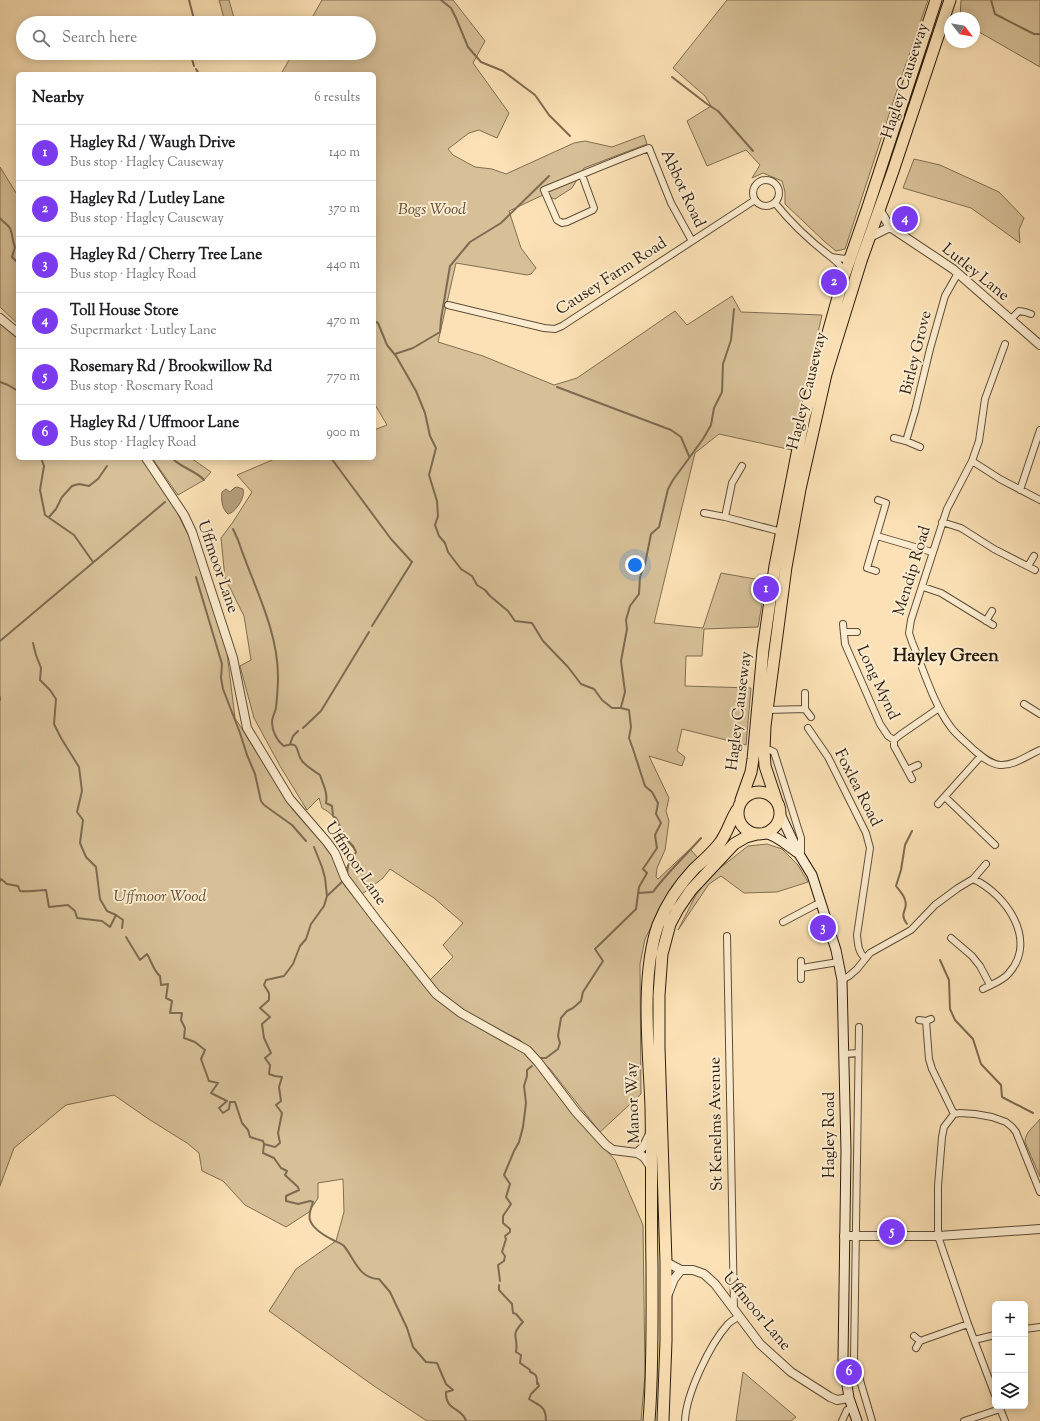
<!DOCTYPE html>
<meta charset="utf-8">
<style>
:root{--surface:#fff;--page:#f6f6f6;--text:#202124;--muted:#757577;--line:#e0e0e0;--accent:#7c3aed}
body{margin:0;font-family:"Sorts Mill Goudy",serif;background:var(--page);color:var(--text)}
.controls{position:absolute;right:12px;bottom:12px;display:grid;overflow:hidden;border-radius:6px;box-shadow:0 2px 10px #0003}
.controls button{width:36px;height:36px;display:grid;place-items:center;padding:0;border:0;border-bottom:1px solid var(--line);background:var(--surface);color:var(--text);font:20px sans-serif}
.compass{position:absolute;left:944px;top:12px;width:36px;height:36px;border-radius:50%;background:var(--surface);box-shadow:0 2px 10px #0003;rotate:121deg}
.you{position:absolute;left:635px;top:565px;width:14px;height:14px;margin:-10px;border:3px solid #fff;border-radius:50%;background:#1a73e8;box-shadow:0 0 0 6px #1a73e833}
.badge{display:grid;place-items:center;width:26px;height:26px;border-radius:50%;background:var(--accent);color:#fff;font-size:13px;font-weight:700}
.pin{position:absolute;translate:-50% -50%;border:2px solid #fff;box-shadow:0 1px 4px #0006}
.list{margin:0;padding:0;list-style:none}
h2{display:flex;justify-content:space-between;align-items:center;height:52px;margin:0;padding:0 16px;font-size:17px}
h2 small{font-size:13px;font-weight:400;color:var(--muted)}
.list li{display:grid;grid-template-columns:26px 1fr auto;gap:12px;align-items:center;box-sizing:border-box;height:56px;padding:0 16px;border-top:1px solid var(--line)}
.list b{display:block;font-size:15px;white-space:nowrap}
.list p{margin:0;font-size:13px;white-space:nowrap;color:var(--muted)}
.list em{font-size:13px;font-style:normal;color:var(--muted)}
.icon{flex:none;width:22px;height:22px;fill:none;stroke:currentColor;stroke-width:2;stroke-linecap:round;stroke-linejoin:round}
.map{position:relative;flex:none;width:1040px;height:1421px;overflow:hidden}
.search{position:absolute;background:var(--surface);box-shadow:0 2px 10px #0003;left:16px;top:16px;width:360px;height:44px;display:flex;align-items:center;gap:10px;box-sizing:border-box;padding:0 14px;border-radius:22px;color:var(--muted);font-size:15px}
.panel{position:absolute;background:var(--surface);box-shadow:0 2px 10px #0003;left:16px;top:72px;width:360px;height:388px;border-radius:6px}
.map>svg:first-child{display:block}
.green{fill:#d7c098;stroke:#806e52}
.water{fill:#b49e7c;stroke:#7d6a50}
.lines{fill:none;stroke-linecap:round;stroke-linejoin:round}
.stream{stroke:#7d6a50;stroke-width:2}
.minor-casing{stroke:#5e4d37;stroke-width:8}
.tertiary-casing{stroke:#5e4d37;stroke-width:10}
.secondary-casing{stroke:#2a1c0d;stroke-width:11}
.trunk-casing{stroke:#2a1c0d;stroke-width:13}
.minor{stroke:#fceccf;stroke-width:6}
.tertiary{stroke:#fceccf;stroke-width:8}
.secondary{stroke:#fceccf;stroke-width:9}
.trunk{stroke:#fbe1b5;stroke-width:11}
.labels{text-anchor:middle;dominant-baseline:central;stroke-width:4;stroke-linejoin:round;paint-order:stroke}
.street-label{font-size:16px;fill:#2a1c0d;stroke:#fceccf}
.park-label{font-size:16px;font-style:italic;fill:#5e4d37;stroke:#fceccf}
.quarter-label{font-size:18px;font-weight:bold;fill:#2a1c0d;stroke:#fceccf}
</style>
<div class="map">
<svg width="1040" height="1421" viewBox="0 0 1040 1421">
<rect width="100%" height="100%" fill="#fbe1b5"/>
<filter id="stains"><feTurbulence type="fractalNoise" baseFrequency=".005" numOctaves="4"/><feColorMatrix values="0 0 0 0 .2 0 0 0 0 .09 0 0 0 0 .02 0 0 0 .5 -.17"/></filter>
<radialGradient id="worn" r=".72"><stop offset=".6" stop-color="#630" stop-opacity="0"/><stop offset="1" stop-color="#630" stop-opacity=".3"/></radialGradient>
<path class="green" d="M219,0h10l5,18 7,1 3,4h-20l1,-1z
M322,0h131l32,41 -12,22 36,50 -12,25 -18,-8 -10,3 -21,16 5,6 22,12 17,2 14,5 68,-31 11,-2 27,6 32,-12 3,9 -63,24 -12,20 -17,11 -12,-4 -34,16 12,37 15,20 -5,6 -4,1 -71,-12 -18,79 45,14 71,29 23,-7 98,-67 12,14 45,-29 9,16 81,3 -30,135 -73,-16 -24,19 -41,170 49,5 18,-55 45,8 -8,46 -54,2 -2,27h-16l-1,30 66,2 -5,57 -64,-16 -5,22 8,6 -3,9 -33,-10 20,42 -3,13 3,10 -4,29 -8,18 -1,9 2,2 32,-30 8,9 -26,28 -27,53 -5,25 1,130 -41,38 -50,-63 -30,-29 -40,-20 -20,-12 -20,-15 -11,-12 24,-24 -10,-12 20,-22 -29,-25 -44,-29 -7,9 -21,16 -15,-16 -2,-8 11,-18c-3,-5 -7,-8 -10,-13 -11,-15 -6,-21 -24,-31l-3,-10 -12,12 -27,-44 -26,-48 -14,-52 11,-6 -7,-44 -19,-38 -4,-40 12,-16 19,-30 -15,-17 40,-17h97v-28l13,-5 -13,-22v-329h-93l12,-21h76v-30h-60z
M727,0h201l-29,84 -54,165 -9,2 -11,-9 -40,-38v-12l-3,-11 -19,-8 -11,5 8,-13 -14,-15 -39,16 -20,-45 24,-15 -6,-10 -32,-28z
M961,0h79v67l-66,-38v-11h-14z
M914,159l26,6 59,27 25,26 -5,12 1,13 -49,-35 -68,-20z
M0,167l18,29v128l-18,-17z
M0,324l18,15v119h123l31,44 24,49 30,94 9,73 58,92 39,44 12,31 90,111 86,53 15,13 38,50 42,48 28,65 2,150 -4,46h-214l-53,-35 -105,-75 27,-42 40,-28 8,-29 -1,-33 -25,4v15l-9,14 -23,15 -41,-22 -22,-24 -21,-10 -3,-18 -12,-10 -37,-23 -36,-25 -48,10 -52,43 -14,38z
M152,458h39l20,14 -7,8 -26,15z
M767,844l15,5 16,16 10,17 -31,10 -33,1 -23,-17 -12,8 -31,46 18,-35 15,-20 37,-29z
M1040,1119v58l-15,-35c0,-10 9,-15 15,-23z
M743,1372l53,45 -5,4h-55z"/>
<path class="water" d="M237,487l6,2c3,8 -8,24 -15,25 -6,-5 -7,-14 -6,-22l4,-3 4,3 4,-4z"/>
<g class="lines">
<path class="stream" d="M189,0l6,23
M441,0l10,8 5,10 12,29 13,15 22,9 32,24 14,20 21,21
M991,0l4,14 39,20h6
M194,66l-3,-10 4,-3
M196,69l3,5
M672,77l35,27 11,7 35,40
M0,218c3,4 7,6 9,9 4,5 3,14 6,20l-3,10 6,6
M374,321l4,2 9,22 9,11 20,35 9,22 5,23 6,12 -7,27 8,26 1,15 -3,9 4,11 6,7 3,9 13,17 11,7 5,9 8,5 5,6 18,15 7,10 17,2 11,18 25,26 13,17 13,5 8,11 10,8h9l8,2 2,17 -2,11 4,11 12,37 7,6 6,11 -2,11 5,9 -6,12 2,13 -14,21 4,4 -8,14 -3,22 -41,40 8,12 -20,31 -2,9 -8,7 -6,3 -6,7 -3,18 2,7 -2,6 -12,9h-5
M395,354l18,-6 27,-16 1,-13 9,-53 20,-24 31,-19 48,-47
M0,382l8,3 10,6
M557,387l114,43 10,7 8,19
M41,458l3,8 -4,24 5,25 29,20 19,27
M172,458c9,10 23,12 32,22
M331,458l60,81 21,23 -40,64
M49,517l7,-8 6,-12 10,-11 7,-2 10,2 9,-7 9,-13
M233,529l5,11c15,45 40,89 40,137 0,10 -1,21 -2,31 -1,4 -4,10 -4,14 0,9 5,19 12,24 17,-6 11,6 18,15 5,6 11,9 18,14 3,10 8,17 6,28l6,3 1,10 3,2 10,21 7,7 3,6 -8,14 -1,8
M196,577l26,87 -1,14 2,11 17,44 7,22 8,19 6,27 3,4 28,20 14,16
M0,641l165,-139
M33,643l3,12 5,13 -1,12 10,10 6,9 -2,25 7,14 18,29 3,24 -5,21 6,8 -3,23 6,14 10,10 4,32 7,12 9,4
M0,697v3
M621,707l4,-15 -4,-31 6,-32 -1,-9 4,-14 9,-12 1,-17 5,-13 6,-30 8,-7 9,-38 5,-9 30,-41 8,-14 3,-17 8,-16 1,-28 8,-24 3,-31
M303,728l18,-17 48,-79
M290,744l3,-8 5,-5
M314,847l8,20 3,11 2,18 -3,10 -13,18 -5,15 -6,7 -7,18 -9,12 -18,4 -2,5 5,8v7l-9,8 10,9 -8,7 2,14 7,15 -6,5 5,7 -1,9 6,2 7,1 -3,10 2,14 -5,4 6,8 -4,20 2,10 -5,4 -11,-3 -1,9 11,5 7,10 6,3 -2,4 13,12 1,3 -13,6v5l12,3 12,-3 3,1c-2,7 -5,12 -3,18 3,9 15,16 23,20 4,2 8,3 11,6 10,12 15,33 35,33l11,13 17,36 6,19 13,15 11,1 9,21 7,6 -7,2c-1,19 16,15 20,29
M0,881l1,-2 6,5 11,2 2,5c9,1 17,-1 26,-1l3,17 19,-2 7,6 2,7 25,3 8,6 6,-12 7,5 -1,8
M638,893l15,-1c14,-19 32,-36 48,-54
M327,896l16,-15
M907,924c-9,-12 2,-14 -2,-24 -1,-5 -6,-10 -9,-14l5,-16 4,-25 7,-14
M126,937l14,23 7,-6c5,8 6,16 13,22l1,9 7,-1 -2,14 6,3 -2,12h12l-1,7 4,8 -1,10 11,4 10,8 -4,9 8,22 9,2 -7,10 16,8 -8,7 4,5 6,-4 1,-7h5l7,21 6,7 2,7 13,4 1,3
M940,960l9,20 1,29 5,11 18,19 8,25 20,21 1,12 31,16
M500,1281l-2,-16 6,-4 1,-5 -3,-4 4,-13 -1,-3 5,-4v-3l-7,-6v-7l8,-12 -5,-7 4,-13 -6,-9 10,-24 5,-9 4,-15 3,-24 -2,-17 3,-10v-6l5,-4
M499,1285v5l13,14 1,9 3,1 7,8c-14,15 -4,13 -7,30l5,3 -1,8 10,7v2c7,2 7,5 7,12l1,-1 1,3 -8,8 -2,5c11,7 17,7 17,22"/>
<g class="minor-casing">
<path id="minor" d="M582,175l12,33 -1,2 -26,12 -5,1 -5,-3 -13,-30c35,-14 69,-29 105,-42l22,55 21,38
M753 193a13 13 0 1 1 26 0a13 13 0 1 1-26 0Z
M775,203c16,20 35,38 56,54
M844,274c-2,-8 -7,-12 -13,-17l14,2 6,-4
M448,305l96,23 11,1 7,-3 193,-126
M1010,320l9,-9 6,1 6,2
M1005,344l-20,55 -6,42 -7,20 -25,48 -36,111 -2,13 3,9c11,26 21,61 38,84 6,9 16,16 24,24 7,6 16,14 26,15 14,1 28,-10 40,-15
M894,438l12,3
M920,447l-14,-6 9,-30 15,-62 15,-53 13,-23
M972,461l28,18 40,21
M1020,490l20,-60
M704,513l21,4 57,15
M725,517l7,-34 10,-17
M942,522l19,6 33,21 41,21
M877,536l55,16
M1028,566l6,-10
M876,571l-9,-3 19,-65 -8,-3
M923,587l18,6 52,32
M986,621l6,-10
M843,624l2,20 35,80 8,12 6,4 6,-5 39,-27
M844,632h13
M1024,704l16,10
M805,709l6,8
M767,710l38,-1v-16
M808,728l20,29 38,76 4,15 -13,87c1,9 1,17 8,23
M894,740v6l18,33
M764,750h6l4,2 27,86v17
M907,770l11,-5
M945,797l50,48
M938,804l43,-48
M973,879l13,-15
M783,922l38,-20
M727,936l7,374
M951,938l21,18 8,10 10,19
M802,968l36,-6
M801,979v-18
M842,980l7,-4 8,-7 13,-16 41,-23 24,-25 23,-17 15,-9c33,15 65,61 36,94 -6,8 -17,11 -26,16
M919,1020l7,1 5,-2
M926,1021l3,38 3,10 22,45
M859,1027l-5,333 18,61
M844,1054l14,-1
M1025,1329l15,-2
M914,1336l6,5 -4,7
M974,1340l21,-5
M920,1341l48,-17
M995,1395l-27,-71 -30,-88v-50l4,-49 2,-10 10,-13 6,-1 15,1 17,3 14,5 6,5 4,5 24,60
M999,1406l6,15
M685,1421c1,-27 25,-77 43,-97 3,-3 7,-5 10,-7
M842,1421l5,-11 5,-2
M964,1421l36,-12"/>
</g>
<g class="tertiary-casing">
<path id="tertiary" d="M879,209l11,18 63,42 87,76
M870,237l20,-10
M0,318l18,15
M146,458l38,57 8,17 41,126 14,70 43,71 37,43 8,11 10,25 31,41 60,75 25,19 66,37 11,12 38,50 30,33 7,5 24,3 7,4 8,12
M637,1153l7,-7 6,-12
M844,1236h94l102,-7
M666,1262l15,8h12l11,4 11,10 45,60 31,28 39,25 7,3 12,-2
M668,1294l6,-15 7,-9"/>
</g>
<g class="secondary-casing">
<path id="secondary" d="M781,816l18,38 13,21 24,75 6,30 4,171 -3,208 6,39 8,23
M764,833c13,2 23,13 34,20"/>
</g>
<g class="trunk-casing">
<path id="trunk" d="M738 813a21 21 0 1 1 42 0a21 21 0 1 1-42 0Z
M741,800l10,-28 2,-13 10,-109 12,-84 29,-148 40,-142 23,-66 69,-210
M777,802l-12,-36 -1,-16 1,-24 21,-159 14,-78 26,-115 35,-113 32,-90 57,-171
M649,1421c4,-51 3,-103 3,-154 -1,-53 0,-107 -1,-160 -2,-55 -11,-130 7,-182 8,-20 21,-40 36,-56 9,-8 18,-16 25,-25 8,-10 11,-23 18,-34
M663,1421l3,-80v-79l-7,-214v-53l3,-41 8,-30 8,-15 13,-19 43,-46 12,-7 11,-3"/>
</g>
<use href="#minor" class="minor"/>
<use href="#tertiary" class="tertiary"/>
<use href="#secondary" class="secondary"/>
<use href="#trunk" class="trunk"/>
</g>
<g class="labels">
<g class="street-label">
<text transform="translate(906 81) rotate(-72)">Hagley Causeway</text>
<text transform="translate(682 189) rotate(65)">Abbot Road</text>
<text transform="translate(975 273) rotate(39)">Lutley Lane</text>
<text transform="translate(612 277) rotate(-33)">Causey Farm Road</text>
<text transform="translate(917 353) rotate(-76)">Birley Grove</text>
<text transform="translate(808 391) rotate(-76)">Hagley Causeway</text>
<text transform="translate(217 567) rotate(71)">Uffmoor Lane</text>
<text transform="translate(913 571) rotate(-73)">Mendip Road</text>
<text transform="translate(877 683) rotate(65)">Long Mynd</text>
<text transform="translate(740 711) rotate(-83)">Hagley Causeway</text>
<text transform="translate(857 788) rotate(63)">Foxlea Road</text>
<text transform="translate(355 864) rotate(56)">Uffmoor Lane</text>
<text transform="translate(634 1103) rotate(-92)">Manor Way</text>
<text transform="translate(717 1124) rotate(-91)">St Kenelms Avenue</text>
<text transform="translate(830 1135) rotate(-90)">Hagley Road</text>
<text transform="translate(756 1312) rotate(50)">Uffmoor Lane</text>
</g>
<g class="park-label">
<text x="432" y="210">Bogs Wood</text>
<text x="160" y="897">Uffmoor Wood</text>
</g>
<g class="quarter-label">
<text x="946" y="657">Hayley Green</text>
</g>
</g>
<rect width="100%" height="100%" filter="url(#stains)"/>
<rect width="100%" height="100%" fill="url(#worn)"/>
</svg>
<div class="controls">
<button>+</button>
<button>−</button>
<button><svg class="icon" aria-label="layers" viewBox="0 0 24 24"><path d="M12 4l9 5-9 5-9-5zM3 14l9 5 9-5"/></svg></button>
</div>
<svg class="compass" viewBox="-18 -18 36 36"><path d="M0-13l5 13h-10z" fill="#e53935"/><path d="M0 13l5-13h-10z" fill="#757577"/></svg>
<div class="you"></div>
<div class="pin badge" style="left:766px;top:589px">1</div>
<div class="pin badge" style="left:834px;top:282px">2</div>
<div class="pin badge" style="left:823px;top:928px">3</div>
<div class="pin badge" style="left:905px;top:219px">4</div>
<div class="pin badge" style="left:892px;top:1232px">5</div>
<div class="pin badge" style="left:849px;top:1372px">6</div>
<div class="search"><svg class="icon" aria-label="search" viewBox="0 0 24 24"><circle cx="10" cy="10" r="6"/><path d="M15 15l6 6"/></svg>Search here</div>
<section class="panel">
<h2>Nearby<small>6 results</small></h2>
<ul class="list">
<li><span class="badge">1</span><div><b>Hagley Rd / Waugh Drive</b><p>Bus stop · Hagley Causeway</p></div><em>140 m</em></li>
<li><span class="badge">2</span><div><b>Hagley Rd / Lutley Lane</b><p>Bus stop · Hagley Causeway</p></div><em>370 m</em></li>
<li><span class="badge">3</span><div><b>Hagley Rd / Cherry Tree Lane</b><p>Bus stop · Hagley Road</p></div><em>440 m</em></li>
<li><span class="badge">4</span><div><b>Toll House Store</b><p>Supermarket · Lutley Lane</p></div><em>470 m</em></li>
<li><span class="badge">5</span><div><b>Rosemary Rd / Brookwillow Rd</b><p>Bus stop · Rosemary Road</p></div><em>770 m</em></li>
<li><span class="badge">6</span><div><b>Hagley Rd / Uffmoor Lane</b><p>Bus stop · Hagley Road</p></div><em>900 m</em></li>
</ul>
</section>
</div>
